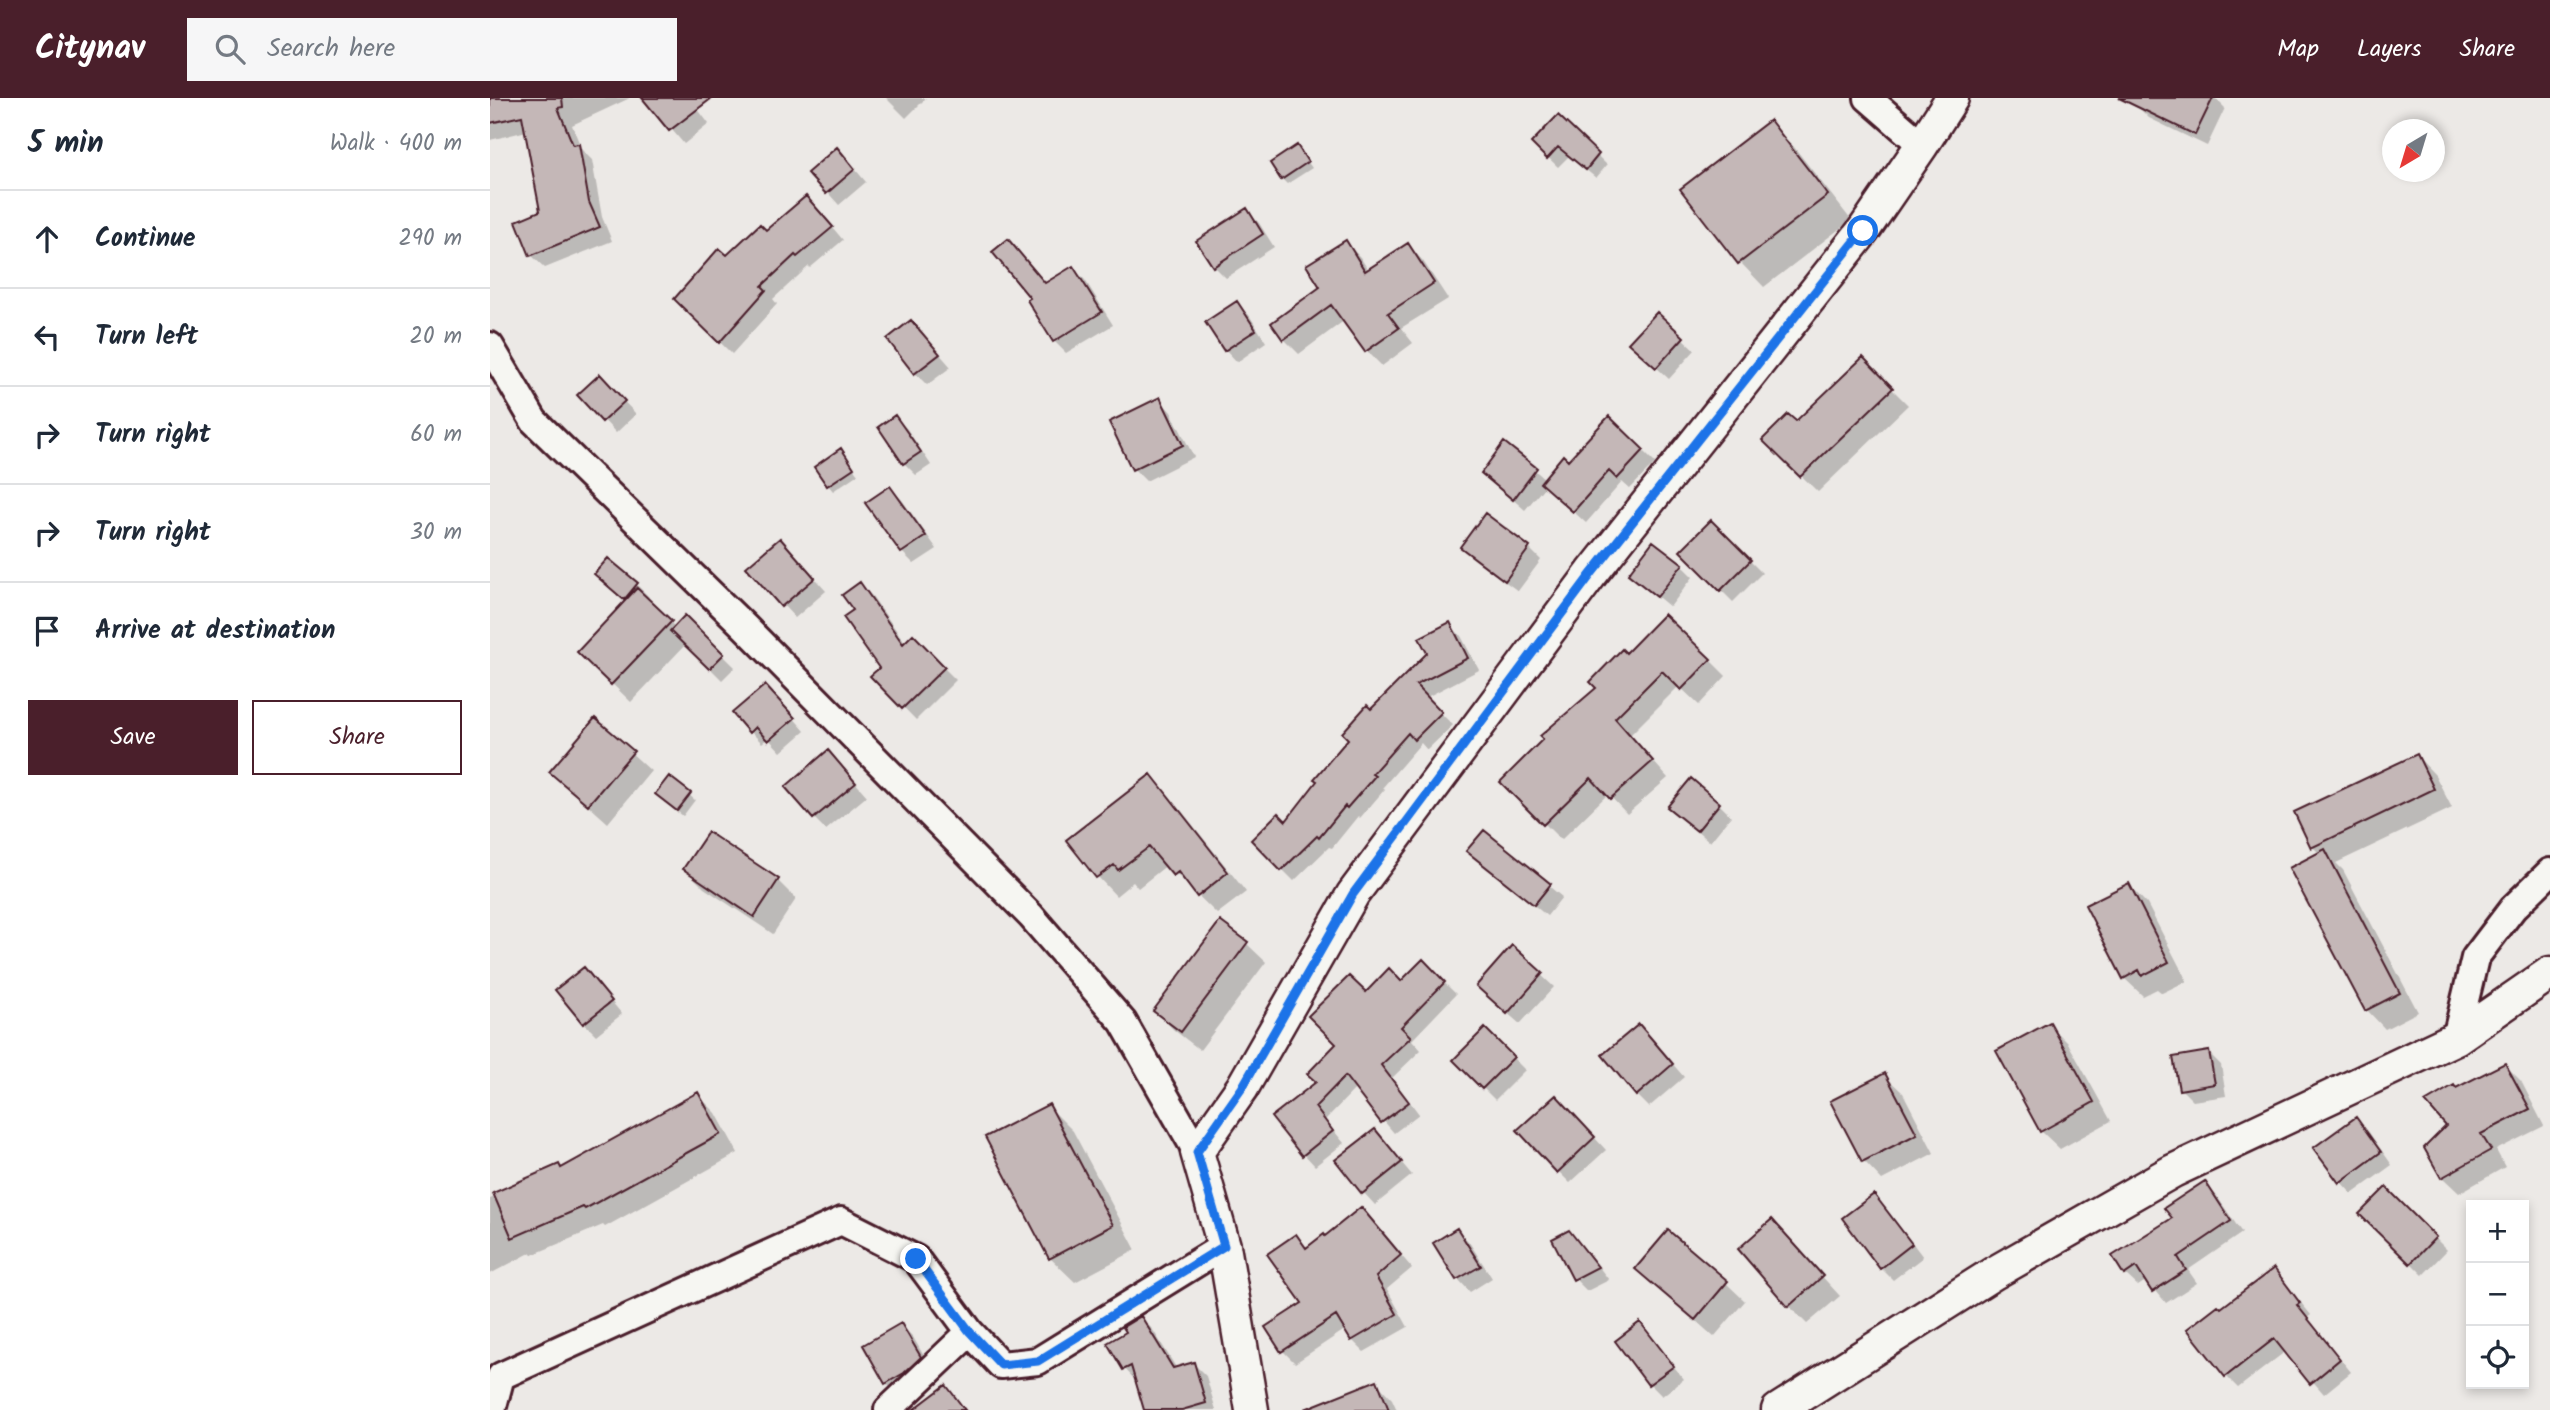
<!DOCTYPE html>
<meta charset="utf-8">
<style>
:root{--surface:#fff;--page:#f6f6f7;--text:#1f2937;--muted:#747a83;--line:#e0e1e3;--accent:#4a1f2b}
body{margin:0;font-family:Kalam,sans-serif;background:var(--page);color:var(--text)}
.controls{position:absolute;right:21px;bottom:21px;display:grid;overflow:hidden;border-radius:0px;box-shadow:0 4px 10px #0003}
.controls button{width:63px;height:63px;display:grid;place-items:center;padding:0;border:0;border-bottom:2px solid var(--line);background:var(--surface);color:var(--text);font:35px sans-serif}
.compass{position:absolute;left:1892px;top:21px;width:63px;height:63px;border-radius:50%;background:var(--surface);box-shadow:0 4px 10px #0003;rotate:218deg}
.stop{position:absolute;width:21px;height:21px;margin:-16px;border:5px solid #1a73e8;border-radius:50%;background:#fff}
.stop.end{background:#1a73e8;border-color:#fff;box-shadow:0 2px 7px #0008}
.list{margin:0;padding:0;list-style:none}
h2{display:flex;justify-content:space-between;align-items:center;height:91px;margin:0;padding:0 28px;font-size:30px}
h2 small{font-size:23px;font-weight:400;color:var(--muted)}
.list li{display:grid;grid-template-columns:46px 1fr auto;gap:21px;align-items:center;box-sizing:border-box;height:98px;padding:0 28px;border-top:2px solid var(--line)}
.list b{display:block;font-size:26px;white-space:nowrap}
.list em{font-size:23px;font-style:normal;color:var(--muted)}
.actions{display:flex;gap:14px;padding:21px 28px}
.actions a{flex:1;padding:16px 0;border:2px solid var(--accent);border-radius:0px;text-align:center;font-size:24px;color:var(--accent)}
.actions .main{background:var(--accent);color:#fff}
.icon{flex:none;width:38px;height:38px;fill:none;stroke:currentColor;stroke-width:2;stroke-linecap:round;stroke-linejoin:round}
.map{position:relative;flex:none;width:2060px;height:1312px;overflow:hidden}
header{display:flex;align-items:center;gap:42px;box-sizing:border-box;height:98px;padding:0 35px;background:var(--accent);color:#fff}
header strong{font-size:33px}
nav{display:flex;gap:38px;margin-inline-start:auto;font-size:24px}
.search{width:490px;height:63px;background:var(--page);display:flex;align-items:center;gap:18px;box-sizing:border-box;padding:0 24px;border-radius:0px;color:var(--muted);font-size:26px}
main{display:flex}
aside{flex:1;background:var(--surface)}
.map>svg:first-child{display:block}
.shadow{fill:#0003}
.building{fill:#c4b7b7;stroke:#4a1f2b;stroke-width:2}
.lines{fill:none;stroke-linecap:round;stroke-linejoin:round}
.minor-casing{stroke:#4a1f2b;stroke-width:32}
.tertiary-casing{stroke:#4a1f2b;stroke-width:37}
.minor{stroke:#f6f6f2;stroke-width:26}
.tertiary{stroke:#f6f6f2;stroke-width:32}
.route{stroke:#1a73e8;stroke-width:9}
</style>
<header>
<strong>Citynav</strong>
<div class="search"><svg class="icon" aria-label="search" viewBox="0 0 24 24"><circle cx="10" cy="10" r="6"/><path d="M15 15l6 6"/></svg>Search here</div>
<nav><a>Map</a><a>Layers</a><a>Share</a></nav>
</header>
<main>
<aside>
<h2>5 min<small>Walk · 400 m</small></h2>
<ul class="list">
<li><svg class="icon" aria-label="ahead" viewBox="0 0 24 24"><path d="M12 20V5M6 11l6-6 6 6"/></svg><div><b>Continue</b></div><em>290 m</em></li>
<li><svg class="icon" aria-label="left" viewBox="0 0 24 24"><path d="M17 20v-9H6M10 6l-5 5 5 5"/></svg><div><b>Turn left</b></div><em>20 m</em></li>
<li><svg class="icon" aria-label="right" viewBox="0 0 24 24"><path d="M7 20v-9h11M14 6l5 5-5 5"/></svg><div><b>Turn right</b></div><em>60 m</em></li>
<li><svg class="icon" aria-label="right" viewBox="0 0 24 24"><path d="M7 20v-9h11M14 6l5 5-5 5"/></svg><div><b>Turn right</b></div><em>30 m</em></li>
<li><svg class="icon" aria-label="arrive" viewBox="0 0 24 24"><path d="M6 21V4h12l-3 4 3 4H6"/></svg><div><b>Arrive at destination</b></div></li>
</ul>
<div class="actions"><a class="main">Save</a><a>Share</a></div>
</aside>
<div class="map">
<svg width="2060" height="1312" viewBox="0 0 2060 1312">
<rect width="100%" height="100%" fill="#ece9e6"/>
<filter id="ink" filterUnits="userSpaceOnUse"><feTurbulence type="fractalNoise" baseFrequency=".0143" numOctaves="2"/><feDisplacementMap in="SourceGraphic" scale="14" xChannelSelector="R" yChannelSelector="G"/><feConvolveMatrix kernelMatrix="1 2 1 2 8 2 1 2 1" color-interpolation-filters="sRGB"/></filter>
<g filter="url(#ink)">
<path class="shadow" d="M0,0h140l-58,27 10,25 10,10 10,57 10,24 -67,27 -14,-13 11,-43 -15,-81 -37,9z
M155,0h66l-14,10 12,16 -25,20z
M396,0h40l-20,20z
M1651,0h74l10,10 -18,38 -58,-28 -12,-12z
M1068,19l49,48 -11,13 -27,-22 -11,11 -25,-24z
M1280,24l24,25 57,73 -87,67 -24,-25z
M807,49l15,21 -25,16 -5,-5z
M359,64l17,20 -27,23 -29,-32z
M328,112l25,30 -33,28 -1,-2 -36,33 4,5 -45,50 -56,-55 51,-42 39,-25z
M757,113l12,12 15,24 -48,31 -12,-12z
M518,143l38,43 27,-16 12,12 28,45 -47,28 -12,-12z
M855,144l15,15 9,14 39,-26 15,16 25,38 -47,29 12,15 -31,23 -15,-15 -22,-31 -46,34 -15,-15 39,-51z
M746,205l13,12 17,27 -29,20 -12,-13z
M1167,217l38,35 -26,29 -26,-24z
M433,237l28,32 -24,18 -12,-12z
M1373,262l45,45 -90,87 -53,-52 31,-16z
M122,291l24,25 -20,19 -36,-38z
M669,301l12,13 23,45 -48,24 -12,-12z
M405,319l12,12 24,36 -15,10 -12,-12z
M1015,347l40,34 23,-17 75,-11 12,12 -25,26 -8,-7 -36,41 -41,-37 -20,24 -30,-26z
M351,353l17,23 -25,17 -5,-6z
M400,390l12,12 35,49 -23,15 -12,-12 -34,-48z
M996,417l43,33 12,12 -23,31 -44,-32 -12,-12z
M1221,424l51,51 -29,29 -51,-51z
M302,455l34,38 -31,27 -46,-50z
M118,462l29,25 12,12 -3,2 30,29 9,-10 50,49 -13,13 -36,-36 -55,58 -52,-50 48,-50 -18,-16z
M1191,467l12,12 -23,30 -40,-33z
M370,486l12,12 34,48 7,-7 43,43 -40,40 -43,-44 8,-8 -26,-57z
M959,526l12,12 18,34 -54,28 28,27 -26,25 -6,-7 -38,44 2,2 -25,29 -2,-2 -26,32 -3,-1 -35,34 -41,-41 33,-17 85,-112 58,-58z
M1136,558l84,4 16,16 -27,29 -20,-19 -49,49 38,43 -41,36 -19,-20 -47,46 -58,-58 95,-94z
M287,601l28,32 -24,21 -13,-14 -6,5 -12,-12z
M105,622l56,51 -43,52 -57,-51z
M1927,658l18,19 17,33 -116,55 7,7 75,142 -33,17 -18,-19 -75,-142 28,-14 -7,-7z
M350,667l27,31 -41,34 -12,-12z
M660,678l19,19 77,97 -29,22 -50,-49 -29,23 -5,-6 -17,14 -18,-19 -29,-36z
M180,681l25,21 -12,16 -20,-16z
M1229,706l12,12 -21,26 -40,-35z
M994,734l78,65 -15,19 -78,-65z
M195,771l93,12 18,18 -23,35 -69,-46z
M1639,787l18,19 40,77 -25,12 -5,-4 -14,7 -19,-18z
M731,826l26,20 19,18 -66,88 -26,-20 -19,-19z
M1022,850l42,39 -34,37 -30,-26z
M933,864l33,32 -44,46 9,10 -29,28 27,36 -25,19 -38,-45 -31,32 19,23 -29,23 -11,-12 14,-71 20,-39 28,-49 35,-12z
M94,871l38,45 -26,21 -12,-12z
M1559,926l19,19 43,78 -51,28 -19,-18z
M995,932l40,40 -30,30 -40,-40z
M1160,940l34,39 -35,30 -12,-12z
M1718,954l13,13 5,31 -33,5 -12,-12z
M2015,967l16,16 23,45 -48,24 9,17 -46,26 -17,-16 6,-51 8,-36z
M1394,977l19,18 31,60 -52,27 -18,-19z
M207,996l19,19 22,40 -133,74 -2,-2 -71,30 -2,-2 -40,21v-75l72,-30z
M558,1008l25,25 63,119 -61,32 -25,-24z
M1078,1011l38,41 -36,33 -12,-12z
M1866,1021l12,12 24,34 -40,29 -12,-13z
M885,1033l37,44 -37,30 -12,-13z
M1714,1085l12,12 26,38 -54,37 9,13 -31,20 -19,-23 -9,6 -13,-12z
M1896,1091l61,61 -24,25 -61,-61z
M1384,1098l12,12 37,49 -30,23 -12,-12z
M871,1111l51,59 -25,21 21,38 -44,25 -12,-12 -6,-11 -51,34 -12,-12 21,-47 -8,-68 12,13z
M1282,1124l68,74 -33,28 -18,-18z
M967,1132l12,12 23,36 -22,14 -12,-13 -22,-36z
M1079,1134l12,12 28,36 -22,11 -12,-12 -21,-40z
M1148,1171l88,14 19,18 -31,36z
M1784,1172l37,45 -4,3 44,54 -27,22 -38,-43 -48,37 -12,-12 -5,-66z
M651,1220l12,12 24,39 17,-5 12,12 10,34h-70l-8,-27 -13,-14 -16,-25 19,-12z
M411,1227l12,12 19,33 -34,25 -12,-12z
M1150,1227l44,54 -22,17 -12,-12 -32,-42z
M886,1284l16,17 5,11h-91z"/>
<path class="building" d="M0,0h72l1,9 -5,1 15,37 6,-1 10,58 11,25 -70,29 -14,-35 24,-10 -18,-95 -32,7z
M152,0h70l-43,33z
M1629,0h94l-18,37z
M1068,17l41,39 -13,16 -28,-23 -11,12 -16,-16z
M1280,22l58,75 -90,69 -58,-75z
M807,47l11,17 -27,18 -11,-17z
M347,49l18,22 -29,25 -19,-21z
M316,98l27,31 -36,30 -2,-2 -33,31 4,4 -47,53 -45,-44 45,-51 8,7 33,-31 6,6z
M757,110l16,26 -50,33 -17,-26z
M518,141l37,44 28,-17 29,46 -49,30 -26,-42 3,-2 -38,-46z
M856,142l19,31 43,-28 26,40 -46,30 11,15 -34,24 -34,-47 -48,35 -12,-17 49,-36 -14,-22z
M747,203l19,29 -32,21 -19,-29z
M1167,214l27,25 -28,31 -28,-25z
M421,222l29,34 -26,20 -27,-35z
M1373,259l30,31 -93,89 -38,-37 26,-26 8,7z
M110,276l25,27 -23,21 -25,-27z
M670,299l23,48 -51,25 -23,-48z
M405,317l26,37 -18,12 -25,-37z
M1119,318l35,34 -27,29 -8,-8 -36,41 -33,-29 23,-28 5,5z
M1014,344l33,26 -24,32 -32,-27z
M351,350l13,20 -27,18 -13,-19z
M400,388l36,50 -25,17 -36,-50z
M995,415l45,34 -25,34 -45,-34z
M1221,422l40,40 -31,31 -40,-40z
M290,440l35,40 -34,29 -35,-40z
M1163,443l30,23 -26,33 -29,-23z
M118,460l30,25 -14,17 -30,-26z
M370,484l43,62 10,-10 32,33 -43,42 -32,-33 9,-8 -36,-51 10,-7 -11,-15z
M147,490l35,33 -61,64 -34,-33z
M1174,516l47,45 -30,31 -19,-19 -47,47 38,43 -43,38 -19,-21 -48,47 -43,-43 43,-43 -3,-3 56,-48 -6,-6 32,-33 4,4z
M195,517l39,39 -15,15 -39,-38z
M960,524l18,36 -52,27 26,27 -28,28 -6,-7 -36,41 3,2 -28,32 -2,-2 -26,32 -2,-2 -36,35 -30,-31 27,-27 8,8 31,-40 -3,-2 34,-40 -6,-6 25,-28 4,4 56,-56 -8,-15z
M275,587l30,33 -27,23 -13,-14 -6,6 -17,-20z
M105,620l39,33 -46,54 -39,-33z
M338,652l28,33 -43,36 -28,-32z
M1927,656l17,35 -123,59 -17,-36z
M661,676l77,98 -31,25 -19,-25 -5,4 -24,-29 -31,23 -4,-5 -18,13 -30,-38z
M179,678l22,17 -14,18 -22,-17z
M1201,680l29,25 -23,28 -30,-24z
M994,732l67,54 -17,21 -68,-54z
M218,734l71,47 -25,38 -71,-48z
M1835,751l75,144 -35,18 -76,-143z
M1639,785l40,79 -27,14 -3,-6 -16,9 -38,-74z
M730,823l28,21 -67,90 -28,-21z
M1022,847l31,28 -36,41 -31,-28z
M933,861l22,23 -44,45 10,10 -30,28 28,37 -28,21 -36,-47 -30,31 18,24 -31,25 -31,-39 45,-35 -9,-8 29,-30 -28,-28 41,-40 17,16 23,-24 12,13z
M94,869l28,34 -29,23 -28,-34z
M1560,924l44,80 -54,30 -44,-81z
M1149,926l34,40 -37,32 -34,-41z
M995,930l29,29 -32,32 -29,-29z
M1719,953l6,33 -36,6 -6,-33z
M2015,965l25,46 -49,25 10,16 -50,28 -17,-30 22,-22 -21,-24 29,-17 2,3z
M1395,975l32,61 -55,28 -32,-61z
M208,994l23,42 -136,75 -2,-2 -71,31 -19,-45 66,-29 2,4z
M1066,997l39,42 -38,36 -40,-43z
M559,1006l64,121 -64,34 -64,-122z
M1866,1019l25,35 -42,31 -26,-35z
M885,1031l27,33 -40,32 -27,-34z
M1715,1083l26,40 -53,36 8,13 -34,22 -16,-25 -12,8 -12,-19 60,-38 -8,-10z
M1896,1089l50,50 -26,27 -51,-50z
M1384,1096l38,50 -32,25 -38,-51z
M871,1109l40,48 -25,22 21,37 -46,27 -15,-25 -55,36 -16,-25 37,-24 -35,-49 29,-20 10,14 18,-14 1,2z
M1282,1121l51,57 -35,31 -50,-58z
M967,1130l24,38 -25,14 -23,-37z
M1079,1132l29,37 -25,13 -21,-41z
M1178,1132l60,51 -33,39 -60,-51z
M1784,1170l26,35 -3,2 43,54 -30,25 -36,-45 -49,38 -38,-48 31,-24 3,3z
M651,1218l32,52 21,-6 12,41 -24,7h-38l-13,-44 -8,4 -16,-27 19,-11 -3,-5z
M1150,1224l34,44 -26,19 -33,-44z
M411,1225l20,34 -17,16 -19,11 -22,-39z
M887,1282l12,30h-84v-1z
M456,1287l19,25h-52z"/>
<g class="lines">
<g class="minor-casing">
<path id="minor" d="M1378,0l54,47
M0,248l44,75 211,206 286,289 92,106 74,130
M1966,940l19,-80 38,-50 37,-36
M2,1312l9,-34 340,-155 75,38 54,73 31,33 37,-4 186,-115
M398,1312l82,-78"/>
</g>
<g class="tertiary-casing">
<path id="tertiary" d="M762,1312l-28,-164 -27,-94 45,-64 111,-194 239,-321 271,-342 59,-86 30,-47
M1288,1312l216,-137 179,-102 283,-133 94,-65"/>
</g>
<use href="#minor" class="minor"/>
<use href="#tertiary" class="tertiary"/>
</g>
</g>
<g class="lines" filter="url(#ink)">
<path class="route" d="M426,1161l54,73 31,33 37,-4 186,-115 -27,-94 45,-64 111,-194 239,-321 271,-342"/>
</g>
</svg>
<div class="controls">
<button>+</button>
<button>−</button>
<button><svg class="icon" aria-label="locate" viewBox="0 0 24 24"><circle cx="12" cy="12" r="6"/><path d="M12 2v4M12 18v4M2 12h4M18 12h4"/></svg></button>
</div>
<svg class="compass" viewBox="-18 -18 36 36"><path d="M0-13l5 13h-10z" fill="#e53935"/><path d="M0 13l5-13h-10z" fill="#747a83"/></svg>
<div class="stop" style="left:1373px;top:133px"></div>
<div class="stop end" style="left:426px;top:1161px"></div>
</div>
</main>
